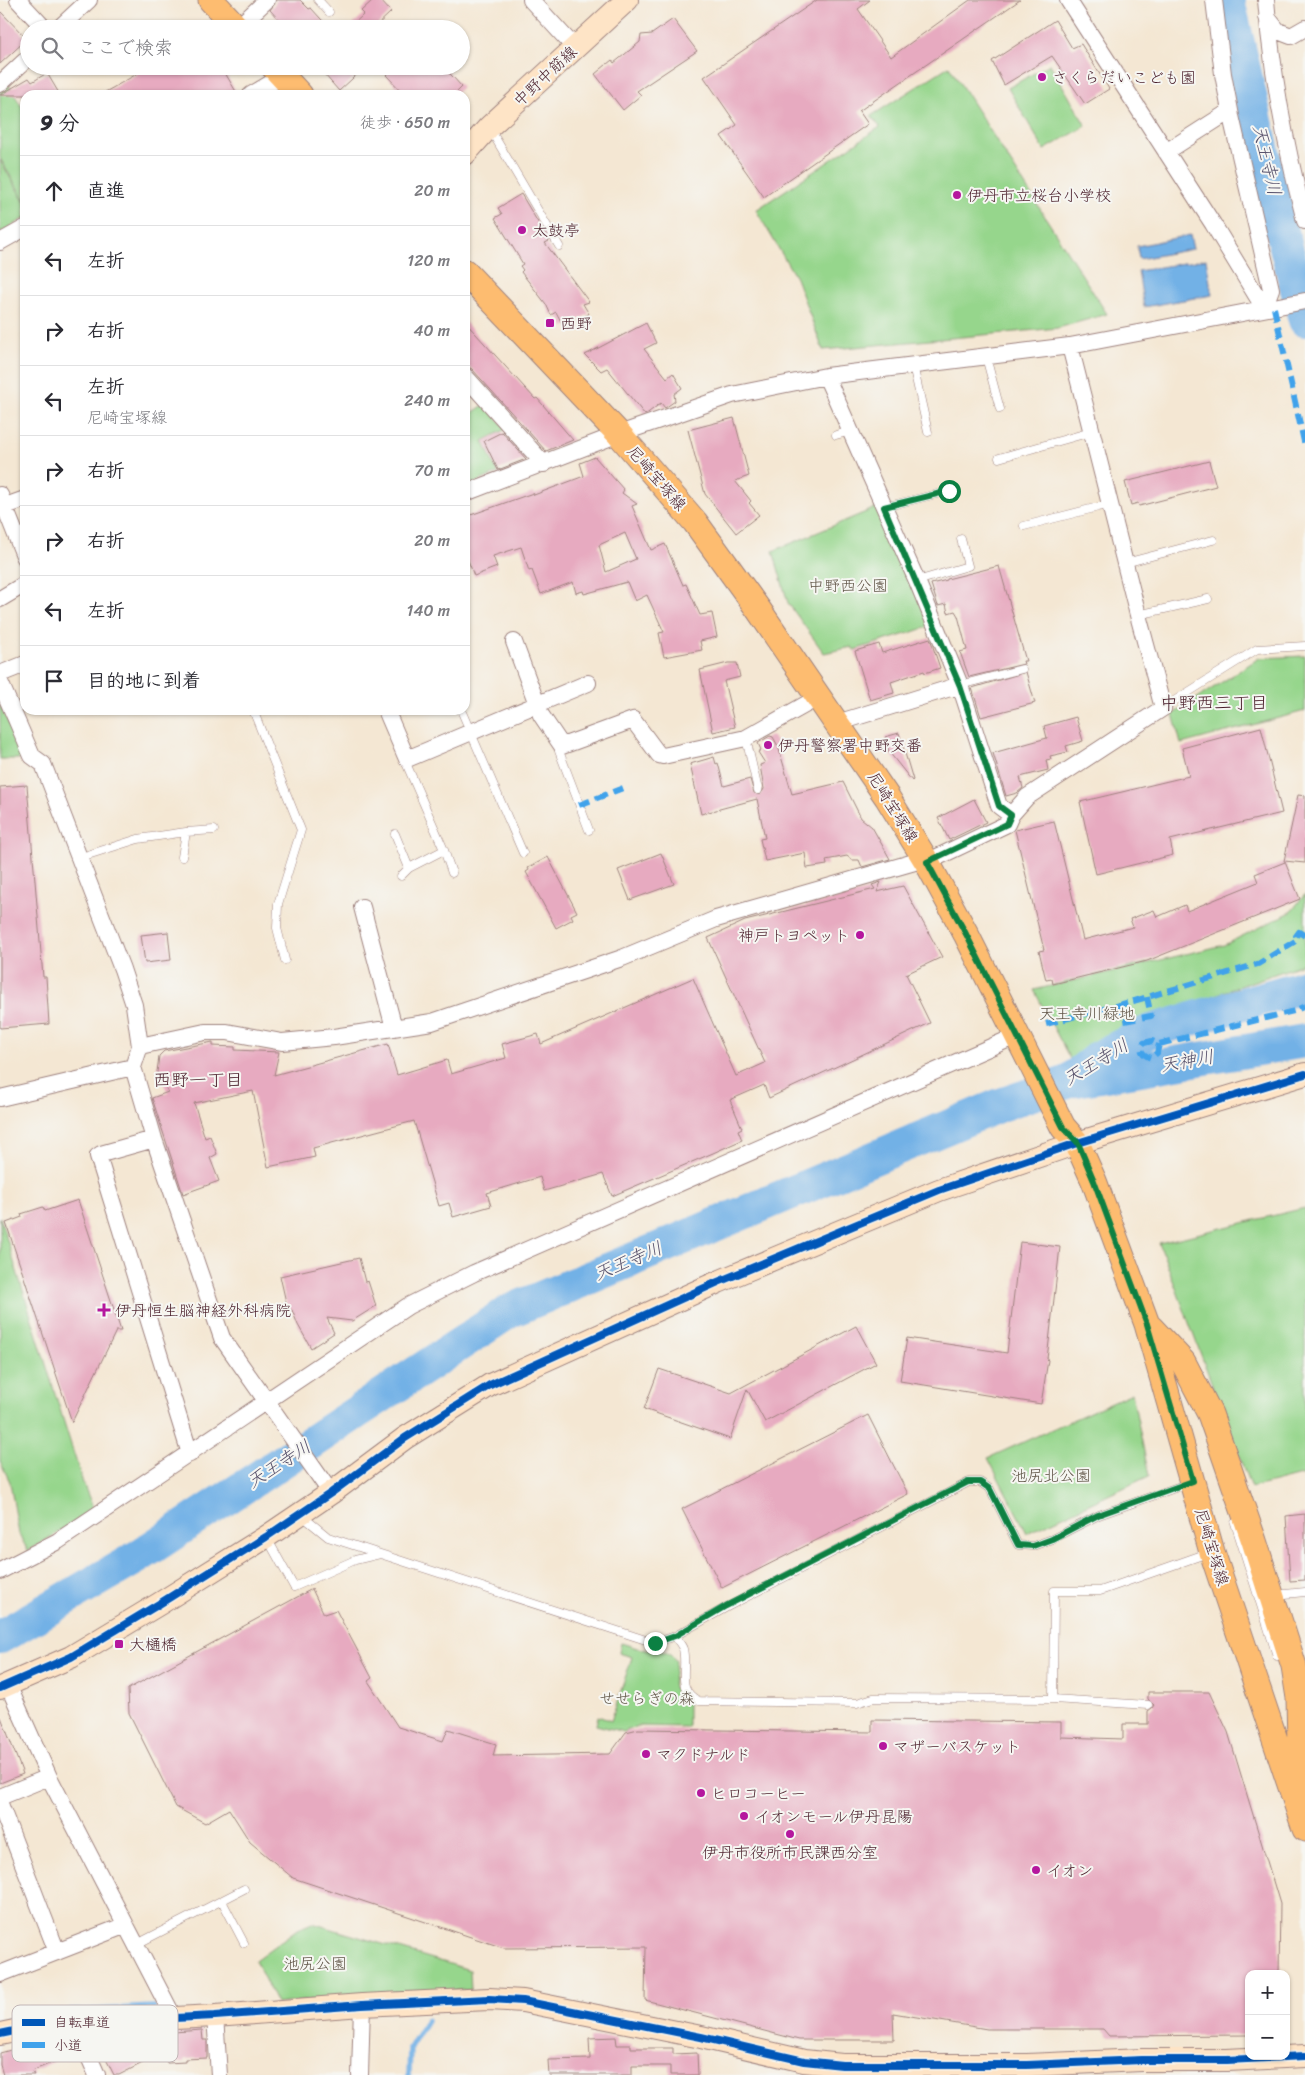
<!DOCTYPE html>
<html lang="ja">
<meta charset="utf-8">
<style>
:root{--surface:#fff;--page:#f7f7f7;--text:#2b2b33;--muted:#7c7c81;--line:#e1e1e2}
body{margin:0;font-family:Sriracha,"Klee One",sans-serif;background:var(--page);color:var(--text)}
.controls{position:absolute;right:15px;bottom:15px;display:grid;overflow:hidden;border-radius:10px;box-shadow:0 1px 4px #0004}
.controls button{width:45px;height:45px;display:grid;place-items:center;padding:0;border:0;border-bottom:1px solid var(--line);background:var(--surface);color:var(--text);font:25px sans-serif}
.stop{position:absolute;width:15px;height:15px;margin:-11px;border:4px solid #0b8043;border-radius:50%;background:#fff}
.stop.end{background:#0b8043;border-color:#fff;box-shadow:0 1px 5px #0008}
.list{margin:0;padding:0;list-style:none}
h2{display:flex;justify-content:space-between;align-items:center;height:65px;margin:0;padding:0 20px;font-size:21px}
h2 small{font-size:16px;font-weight:400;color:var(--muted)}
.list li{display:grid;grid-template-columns:32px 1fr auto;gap:15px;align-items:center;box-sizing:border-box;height:70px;padding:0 20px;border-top:1px solid var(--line)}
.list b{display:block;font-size:19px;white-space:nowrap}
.list p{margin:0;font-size:16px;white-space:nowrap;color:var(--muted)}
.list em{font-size:16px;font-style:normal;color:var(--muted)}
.icon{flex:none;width:28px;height:28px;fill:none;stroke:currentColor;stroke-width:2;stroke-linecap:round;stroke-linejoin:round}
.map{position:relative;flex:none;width:1305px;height:2075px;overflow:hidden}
.search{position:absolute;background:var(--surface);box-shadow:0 1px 4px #0004;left:20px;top:20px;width:450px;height:55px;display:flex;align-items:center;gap:12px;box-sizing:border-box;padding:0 18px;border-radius:28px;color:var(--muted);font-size:19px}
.panel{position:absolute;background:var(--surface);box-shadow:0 1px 4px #0004;left:20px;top:90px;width:450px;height:625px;border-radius:15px}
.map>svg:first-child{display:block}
.green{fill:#96d68c;stroke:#707a5c}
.water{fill:#72b1e6;stroke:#5e6888}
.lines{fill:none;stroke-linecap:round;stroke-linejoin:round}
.stream{stroke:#72b1e6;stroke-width:5.5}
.river{stroke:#72b1e6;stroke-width:34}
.building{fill:#e7aac0;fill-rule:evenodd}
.lane-casing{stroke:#9f837f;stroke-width:9}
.street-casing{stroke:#9f837f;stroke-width:18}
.secondary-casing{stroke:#9f837f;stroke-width:24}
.primary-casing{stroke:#9f837f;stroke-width:27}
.lane{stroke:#fff;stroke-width:8}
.street{stroke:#fff;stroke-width:16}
.secondary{stroke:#fee4c6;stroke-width:22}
.primary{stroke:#fdbc70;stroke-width:25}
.quiet{stroke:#40a2eb;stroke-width:6;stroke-dasharray:12 6;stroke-linecap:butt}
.cycleway-casing{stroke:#f6f6f2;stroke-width:11}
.cycleway{stroke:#0057b8;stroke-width:8}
.route{stroke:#0b8043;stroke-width:6}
.poi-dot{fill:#b5179e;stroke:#f6f6f2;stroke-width:2}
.labels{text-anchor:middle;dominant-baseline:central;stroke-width:4;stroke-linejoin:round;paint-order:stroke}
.street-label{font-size:16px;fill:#4a1f2b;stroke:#f6f6f2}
.poi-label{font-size:16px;fill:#4a1f2b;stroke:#f6f6f2;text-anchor:start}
.park-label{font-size:16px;fill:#615648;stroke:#f6f6f2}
.water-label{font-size:18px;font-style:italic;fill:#58526c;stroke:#f6f6f2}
.neighbourhood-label{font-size:18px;fill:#4a1f2b;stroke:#f6f6f2}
.key{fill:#f6f6f2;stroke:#c2b6b6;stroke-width:1}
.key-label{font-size:14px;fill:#4a1f2b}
</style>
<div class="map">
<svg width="1305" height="2075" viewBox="0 0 1305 2075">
<rect width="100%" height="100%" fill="#f6f6f2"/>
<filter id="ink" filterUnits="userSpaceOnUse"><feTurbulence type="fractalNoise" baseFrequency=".02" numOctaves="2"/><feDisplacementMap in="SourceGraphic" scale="10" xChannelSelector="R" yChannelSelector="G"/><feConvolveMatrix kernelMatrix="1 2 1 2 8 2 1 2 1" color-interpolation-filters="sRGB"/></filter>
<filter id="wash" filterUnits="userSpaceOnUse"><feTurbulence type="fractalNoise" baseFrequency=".0096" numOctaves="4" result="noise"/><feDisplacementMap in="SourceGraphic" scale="20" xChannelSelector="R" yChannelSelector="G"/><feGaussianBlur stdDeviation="1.12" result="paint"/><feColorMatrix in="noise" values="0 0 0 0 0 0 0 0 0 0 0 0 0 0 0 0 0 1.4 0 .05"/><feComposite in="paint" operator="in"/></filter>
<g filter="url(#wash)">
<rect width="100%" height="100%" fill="#f4e7d3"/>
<path class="green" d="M1050,64l36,62 -42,24 -36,-62z
M949,66l158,248 -49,14 -235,22 -27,-72 -40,-68 124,-83 -9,-11z
M8,84l17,28v89l-25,-43v-66z
M0,160l25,43v15l-25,15z
M485,404l21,25 -23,12 15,32 -33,14v-69z
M878,507l54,119 -78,24 -2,-3 -28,6 -36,-50 -15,-52z
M1305,656v55l-124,33 -8,-30 86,-56z
M0,704l24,55h-24z
M1305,894v67l-5,4 -139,49 -90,47 -37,-71 190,-45 67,-33z
M1305,1208v266l-54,14 -92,-245z
M0,1217l83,266 11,27 -66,41 -9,-17 -9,-52 -10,-21z
M1132,1393l17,83 -122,57 -39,-75z
M621,1643c8,2 17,6 25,7 12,1 21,-1 30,11 -3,21 -8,27 12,40v26l-51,-1 -13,6 -28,-7 2,-9 13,5 21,-64 -13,-4z
M312,1923l158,47 1,20 -97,3 -97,11 -22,-44 41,-30z"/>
<path class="water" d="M1190,235l3,14 -54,10 -2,-13z
M1206,259l6,36 -68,12 -6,-36z"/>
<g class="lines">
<path class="stream" d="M0,2022l73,-11 81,-4
M409,2075l1,-27 17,-28"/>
<path class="river" d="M1228,0l48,208 29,112
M1076,1080l229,-39
M0,1637l136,-79 374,-247 490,-206 68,-23 31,-25 51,-26 155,-45"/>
</g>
<g id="blocks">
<path class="building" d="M300,0l9,9 2,-1 19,21h-43l-17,-19 7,-10z
M373,0h7l11,12 -18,17h-25l16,-15 -3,-3z
M817,0h53l-12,9 33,48 79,-57h50l-161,111 9,13 -104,73 -43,-61 16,-11 -33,-48z
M0,11l27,28 -27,25z
M673,19l24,32 -60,40 4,4 -18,15 -28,-36 17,-14 2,3 26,-21 1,-7 11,-1z
M1055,20l17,28 9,-4 28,45 -24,15 -33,-48 -48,29 -12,-24z
M133,66h88l17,29h-138l37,-21z
M317,66h49l-27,25z
M396,66h47l19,21 -8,8h-49l-19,-20z
M47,73l13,22h-60l29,-17 3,4z
M521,194l28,47 -4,2 44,59 -6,2 6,10 -25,13 -8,-15 -5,3 -5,-11 -25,-32 2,-2 -3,-4 3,-2 -28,-46 7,-4 -4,-6z
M465,322l70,77 2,-1 36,42 -27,11 -74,-82 -6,-3z
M646,323l10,20 -12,6 23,29 6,-5 9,15 -8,6 1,7 -10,7 -4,-5 -16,12 -38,-47 -6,3 -16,-16z
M734,418l15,58 -14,5 16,20 -2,2 10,12 -23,18 -31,-39 -17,-64z
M502,432l24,27 -28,11 -14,-29z
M595,457l29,33 -2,3 15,11 -5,2 19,44 14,-6 18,41 3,-1 14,31 12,-2 5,24 -17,4 2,9 -38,7 -5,-24 5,-1 -17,-37 -12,6 -8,-19 -43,12 -1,-3 -7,2 -3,-11 -32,12 -9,-24 -3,1 -8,-24 -28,9 4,11 -23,9 -9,-24v-35l68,-24 1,2 50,-19 -4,-13zM625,533l11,26 -30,13 -7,-27z
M1209,461l7,25 -77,20 -1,-3 -7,2 -6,-23z
M999,566l27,95h-3l1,3 -55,13 -9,-25 7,-2 -9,-34 -3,-5 -7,2 -2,-9 -8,2 -7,-22 16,-4v-1z
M930,638l10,30 -15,5 -1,-2 -33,11 3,11 -24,7 -15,-49 24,-7 3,9z
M728,663h9l3,14 -16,4 11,46 -22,5 -13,-62z
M1026,672l9,31 -54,14 -9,-29z
M1076,717l7,24 -17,5 2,6 -18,4 1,3 -5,1 2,10 -28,7 3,11 -6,5 -11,3 -13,-43 54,-15 -3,-12z
M1261,727l21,86 -112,27 3,15 -77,19 -16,-72 109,-26 -7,-28z
M899,733l14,47 -1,1 -23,-29 -4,-15z
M770,736l3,1 5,9 14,48 51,-12 18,36 11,9 18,32 -28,8 -3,-7h-7l-5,-4 -21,4 1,5 -20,3 -2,-15 -40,8 -5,-22 5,-1 -8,-39 -56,15 -11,-50 24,-7 2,7 2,-1 6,23 26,-7 4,14 6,2 4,-6 -4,-24 5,-2 -7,-11 3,-2 -3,-7z
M27,785l16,192h3l3,47 -49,4v-241z
M1298,795l7,1v67l-21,-2z
M974,799l12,23 -37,18 -11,-22z
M1054,821l29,119 50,-13 -3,-8 24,-9 3,7 28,-12 2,6 71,-29 -3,-8 30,-12 15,37 -153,62 -94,23 -1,-5 -6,1 -7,-29 5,-1 -29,-120z
M661,853l13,31 -44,16 -12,-30z
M548,857l29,55 -6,3 2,4 -17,9 -30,-56 3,-2 -1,-2z
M881,882l-4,10 26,-6 39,71 -36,17 24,49 -161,75 -5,-13 -34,15 12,28 -4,2 4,10 -29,13 -101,43 -9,-22 -59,17 -4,-14 -53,16 4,13 -38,11 -4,-14 -10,3 -25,-85 -101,27 2,9 -47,10 -15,-76 -59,12 11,35 5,-2 7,18 -7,4 9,23 -36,13 -31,-96 16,-6 -11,-20 2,-16 5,-5 49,-9v4l22,1v3l44,2 -5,23 114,-31 9,31 50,-15 4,14 55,-16 -4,-14 36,-10 3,10 152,-66 43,98 29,-13 -57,-125 37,-17 130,-32 -3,-4z
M168,932l3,28 -26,3 -4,-28z
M78,1200l43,131h-5l-44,91 -66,-199 16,-6 -1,-3 22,-7 2,4z
M1020,1242l40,5 -13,112 1,1 -7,44 -141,-23 7,-43 100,15z
M359,1258l6,24 3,-1 8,25 -24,15 -25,-3 7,15 -23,15 -13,-23 -6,-15 -4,1 -8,-35z
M856,1326l20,37 -111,59 -18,-33 -17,50 -86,-30 15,-40 72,24z
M868,1415l40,79 -186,94 -40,-79z
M1305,1514v66l-15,1 -4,-65z
M312,1589l12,25 12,-4 36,68 -4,3 30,46 45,14 5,-12 48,15 -3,12 117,-2 16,-22 12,-3 234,3v-12l189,2v15l62,2v-15h25v-13l4,-3 2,-3 -6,-6v-7h61l19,40 52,172 -1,70h-30v61l-140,1 -6,-7h-116l-94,-16 1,27h-95l-154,-40 1,-53 -142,1 -211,-70 -43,-36 -21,-33 -24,14 -29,-16 -47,-94 -1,-24z
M1,1717l22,57 -23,9v-65z
M202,2030l1,10h4v18l-22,1v3l-18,1 -1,-12 -47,24h-5l-15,-30 18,-9z
M66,2037l7,17 -41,17 2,4h-31l-3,-10v-12l25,-7 2,6z
M616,2037l1,8h14v3h42v6l24,-1 1,22h-28v-9h-38v9h-83l-1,-15 42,-1 -1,-21z"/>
</g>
</g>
<g filter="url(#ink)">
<use href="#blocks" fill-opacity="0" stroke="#9f837f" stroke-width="1"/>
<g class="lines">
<g class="lane-casing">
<path id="lane" d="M318,0l11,12
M490,129l69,117
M986,357l14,52
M913,365l15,67
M836,435l15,-4
M999,458l92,-26
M884,507l65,-16
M1024,526l86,-22
M1125,563l88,-23
M917,581l51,-15 -7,-27
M1138,615l70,-16
M960,685l62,-16
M1163,708l94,-59 48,-3
M253,710l48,120 -23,74 -1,24 8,32
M461,710l62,143
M746,738l12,52
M562,746l-3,5 30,79
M407,759l-1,4 38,87 8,23
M395,834l14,34
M182,857l4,-25
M78,858l60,-19 48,-7 28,-2
M401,876l8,-8 35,-18
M301,1515l27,22 327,106 20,-7 52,-29 242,-125h11l10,7 28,56 15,1 19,-7 47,-24 90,-32
M1235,1523l42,133
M267,1538l27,49 61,-27 25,-6
M1275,1595l30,-3
M675,1636c2,4 7,9 8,13 5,20 -8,41 16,52l158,2 16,-5 180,1 95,6
M1053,1699l1,-108h46l108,-38
M222,1901l22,42
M137,1944l107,-55"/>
</g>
<g class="street-casing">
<path id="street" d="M18,0l27,29
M531,0l44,48
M1068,0l145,224 51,84
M1214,0l9,74 8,42 40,173 -7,19
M1266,0c6,74 20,149 39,221
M1267,17l11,14 13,5 14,-8
M237,28l30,-28
M58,29l31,-29
M0,84l29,-27
M251,95l32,-19
M1166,152l64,-41
M0,242l25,-14
M465,376l79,88
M826,376l91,205 43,104 39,121 12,9
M465,493l154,-59 113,-39 94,-19 244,-30 235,-45
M0,495l25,63
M0,508l25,-9
M0,599l25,-15
M514,642l27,73 21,31 71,-26 26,35 4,1 83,-18 73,-41
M0,674l25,-10
M0,682l32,74 11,8 79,205 12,36 6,41 65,-14h22l55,10 52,-5 98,-15 190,-64 94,-39 209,-60
M386,710l21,49 181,-76
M837,723l123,-38
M927,862l80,-38 4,-9 16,-18 136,-89 -25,-93 -68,-269
M362,907l32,121
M140,1046l-7,21 21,72 68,199 109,155
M0,1098l133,-31
M154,1139l-53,15 -3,2 92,298
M0,1571l58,-30 350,-235 66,-33 542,-237
M49,1777l125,241
M0,1797l49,-20 -41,-92
M0,1804l57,148
M0,1974l126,-49
M215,2016l4,59
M74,2023l23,52
M360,2075l2,-70"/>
</g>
<g class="secondary-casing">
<path id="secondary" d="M465,154l24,-27 138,-127
M0,1688l71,-31 88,-53 107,-67 65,-44 74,-55 85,-53 228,-103 221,-92 138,-47 228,-69
M0,2034l29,-6 45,-5 141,-7 147,-11 127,-6 34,2 178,36 103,24 38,4h185l115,-5h85l78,-4"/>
</g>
<g class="primary-casing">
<path id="primary" d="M211,0l27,29
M273,66l27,29
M465,272l154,162 76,88 63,87 129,188 40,65 39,72 97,193 14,16 17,38 53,143 65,228 93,277
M1151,1328l32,34 27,52 44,127 40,125 5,32 1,48 5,38"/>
</g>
<use href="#lane" class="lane"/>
<use href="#street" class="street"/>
<use href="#secondary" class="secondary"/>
<use href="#primary" class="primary"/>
<path class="quiet" d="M1274,308l31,138
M579,805l44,-17
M1119,1004l5,17 27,-5 -4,-19
M1046,1024l88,-23 124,-37 39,-24 -1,-4 3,-4 6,4
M1159,1044l-2,9 -6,5c-8,-3 -13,-8 -7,-15l8,-2 7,3 135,-33 11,-5"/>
<g class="cycleway-casing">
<path id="cycleway" d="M0,1688l71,-31 88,-53 107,-67 65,-44 74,-55 85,-53 228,-103 221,-92 138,-47 228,-69
M0,2034l29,-6 45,-5 141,-7 147,-11 127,-6 34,2 178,36 103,24 38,4h185l115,-5h85l78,-4"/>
</g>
<use href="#cycleway" class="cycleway"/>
</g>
</g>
<g class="lines" filter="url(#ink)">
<path class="route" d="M655,1643l20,-7 51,-30 242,-124h12l10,7 28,56 15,1 19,-7 46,-24 95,-34 -46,-157 -53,-143 -16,-38 -15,-16 -97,-193 -39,-72 80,-38 4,-9 -12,-9 -39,-120 -76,-179 65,-16"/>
</g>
<g class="poi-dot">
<circle cx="1042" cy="77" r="5"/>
<circle cx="957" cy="195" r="5"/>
<circle cx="522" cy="230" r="5"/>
<rect x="545" y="318" width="10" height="10" rx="2.5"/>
<circle cx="768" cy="745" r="5"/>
<circle cx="860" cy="935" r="5"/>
<path d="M101.5 1302.5h5v5h5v5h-5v5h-5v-5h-5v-5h5z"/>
<rect x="114" y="1639" width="10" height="10" rx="2.5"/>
<circle cx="883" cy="1746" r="5"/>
<circle cx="646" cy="1754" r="5"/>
<circle cx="701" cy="1793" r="5"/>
<circle cx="744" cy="1816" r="5"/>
<circle cx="790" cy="1834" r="5"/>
<circle cx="1036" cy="1870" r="5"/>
</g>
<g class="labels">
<g class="street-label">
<text transform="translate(545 76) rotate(-43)">中野中筋線</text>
<text transform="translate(657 478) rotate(49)">尼崎宝塚線</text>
<text transform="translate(893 807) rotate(58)">尼崎宝塚線</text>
<text transform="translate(1212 1547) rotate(73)">尼崎宝塚線</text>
</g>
<g class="poi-label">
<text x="1052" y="77">さくらだいこども園</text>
<text x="967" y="195">伊丹市立桜台小学校</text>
<text x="532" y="230">太鼓亭</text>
<text x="560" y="323">西野</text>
<text x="778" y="745">伊丹警察署中野交番</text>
<text x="850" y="935" text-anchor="end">神戸トヨペット</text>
<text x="115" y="1310">伊丹恒生脳神経外科病院</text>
<text x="129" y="1644">大樋橋</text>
<text x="893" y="1746">マザーバスケット</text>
<text x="656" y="1754">マクドナルド</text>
<text x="711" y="1793">ヒロコーヒー</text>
<text x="754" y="1816">イオンモール伊丹昆陽</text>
<text x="790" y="1852" text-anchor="middle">伊丹市役所市民課西分室</text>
<text x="1046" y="1870">イオン</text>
</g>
<g class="park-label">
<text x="848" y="585">中野西公園</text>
<text x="1087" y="1013">天王寺川緑地</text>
<text x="1051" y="1475">池尻北公園</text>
<text x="647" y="1698">せせらぎの森</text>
<text x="315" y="1963">池尻公園</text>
</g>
<g class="water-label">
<text transform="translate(1267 160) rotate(77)">天王寺川</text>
<text transform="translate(1187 1061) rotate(-10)">天神川</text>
<text transform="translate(1096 1062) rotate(-31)">天王寺川</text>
<text transform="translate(628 1261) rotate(-23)">天王寺川</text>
<text transform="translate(279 1464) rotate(-33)">天王寺川</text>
</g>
<g class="neighbourhood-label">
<text x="1214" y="703">中野西三丁目</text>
<text x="198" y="1080">西野一丁目</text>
</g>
</g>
<rect x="12" y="2005" width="166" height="57" rx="8" class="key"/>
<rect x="22" y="2019" width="23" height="7" fill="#0057b8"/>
<rect x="22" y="2042" width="23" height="6" fill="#40a2eb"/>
<g class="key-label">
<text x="54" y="2027">自転車道</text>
<text x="54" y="2050">小道</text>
</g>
</svg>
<div class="controls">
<button>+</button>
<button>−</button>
</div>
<div class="stop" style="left:949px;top:491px"></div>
<div class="stop end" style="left:655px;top:1643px"></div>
<div class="search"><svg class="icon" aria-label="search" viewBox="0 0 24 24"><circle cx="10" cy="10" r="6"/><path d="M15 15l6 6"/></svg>ここで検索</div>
<section class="panel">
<h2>9 分<small>徒歩 · 650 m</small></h2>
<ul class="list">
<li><svg class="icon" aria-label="ahead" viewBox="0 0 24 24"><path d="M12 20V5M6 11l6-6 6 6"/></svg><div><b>直進</b></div><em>20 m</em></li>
<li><svg class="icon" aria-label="left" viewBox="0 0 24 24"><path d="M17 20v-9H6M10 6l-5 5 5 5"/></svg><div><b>左折</b></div><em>120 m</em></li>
<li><svg class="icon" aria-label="right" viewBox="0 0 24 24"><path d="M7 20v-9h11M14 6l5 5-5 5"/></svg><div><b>右折</b></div><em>40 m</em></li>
<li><svg class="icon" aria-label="left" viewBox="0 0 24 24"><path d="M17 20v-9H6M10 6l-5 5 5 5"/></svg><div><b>左折</b><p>尼崎宝塚線</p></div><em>240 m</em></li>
<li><svg class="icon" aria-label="right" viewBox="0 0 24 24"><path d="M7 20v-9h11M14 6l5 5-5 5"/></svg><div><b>右折</b></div><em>70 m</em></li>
<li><svg class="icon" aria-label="right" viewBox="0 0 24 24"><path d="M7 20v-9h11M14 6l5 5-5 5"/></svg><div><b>右折</b></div><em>20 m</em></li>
<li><svg class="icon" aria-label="left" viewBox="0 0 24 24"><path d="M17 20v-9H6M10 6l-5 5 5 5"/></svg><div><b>左折</b></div><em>140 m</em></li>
<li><svg class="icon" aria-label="arrive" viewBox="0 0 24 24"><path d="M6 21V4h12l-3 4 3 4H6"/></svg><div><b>目的地に到着</b></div></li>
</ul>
</section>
</div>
